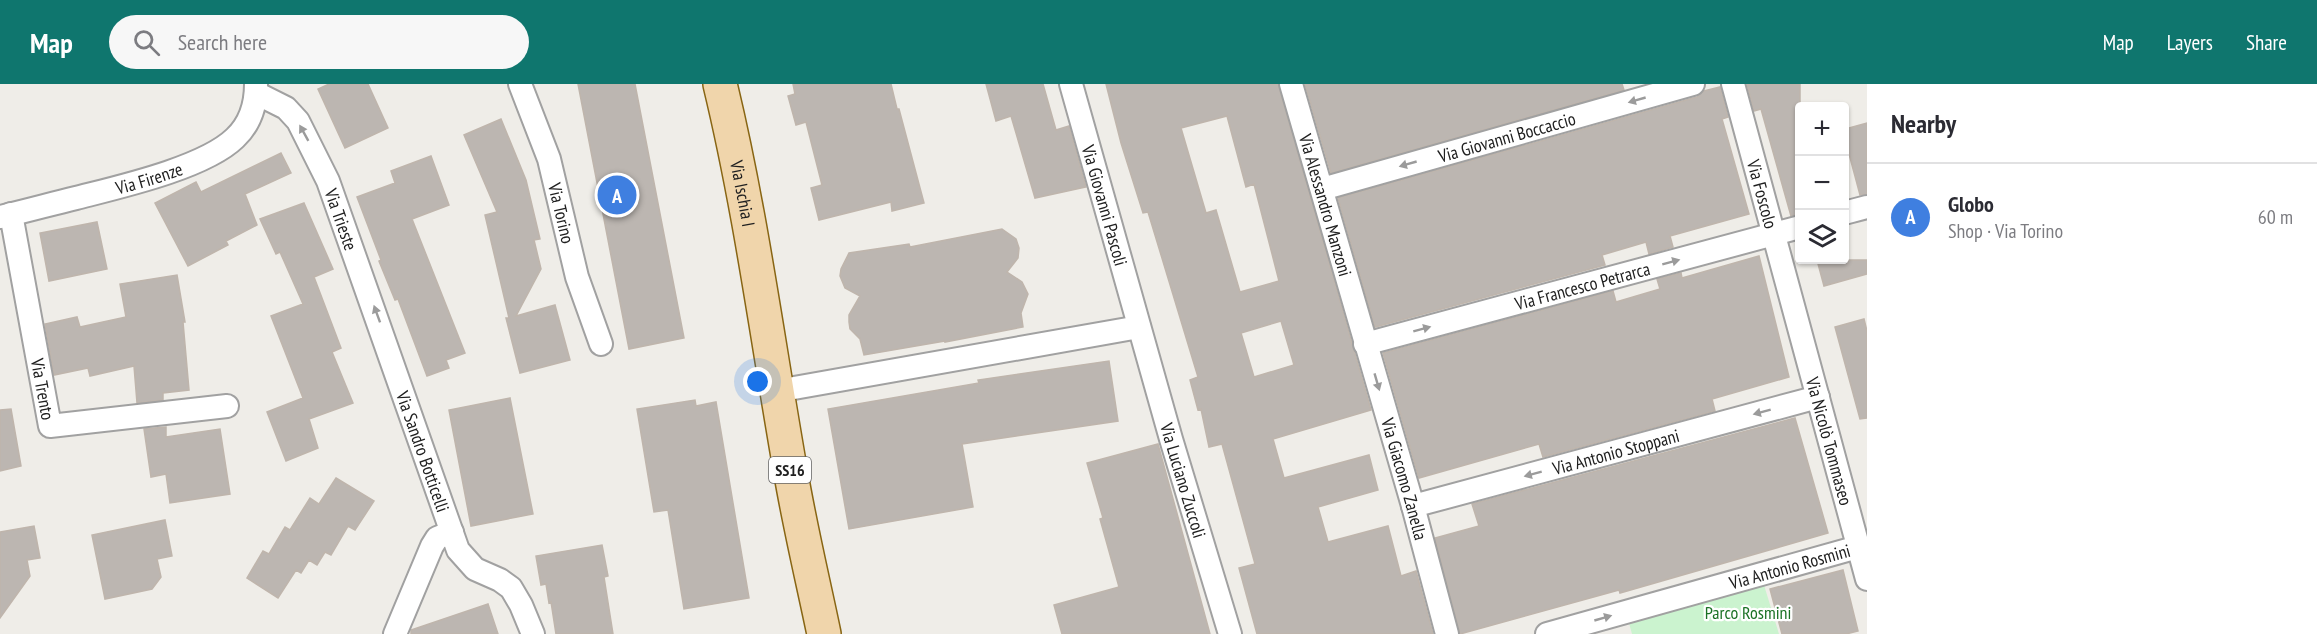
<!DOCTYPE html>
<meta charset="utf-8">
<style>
:root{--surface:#fff;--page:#f7f7f7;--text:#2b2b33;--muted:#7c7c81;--line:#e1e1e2;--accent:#0f766e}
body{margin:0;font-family:"PT Sans Narrow",sans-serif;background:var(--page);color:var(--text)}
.controls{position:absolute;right:18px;top:18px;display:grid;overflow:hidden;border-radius:6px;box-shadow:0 2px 4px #0004}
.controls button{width:54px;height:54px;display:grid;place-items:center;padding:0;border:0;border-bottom:2px solid var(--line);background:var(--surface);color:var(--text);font:30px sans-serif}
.you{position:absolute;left:758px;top:298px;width:21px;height:21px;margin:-15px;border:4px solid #fff;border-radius:50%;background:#1a73e8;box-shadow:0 0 0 9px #1a73e833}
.badge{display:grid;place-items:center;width:39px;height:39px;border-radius:50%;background:var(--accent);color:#fff;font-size:20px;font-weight:700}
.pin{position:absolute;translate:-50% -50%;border:3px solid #fff;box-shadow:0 2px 6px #0006}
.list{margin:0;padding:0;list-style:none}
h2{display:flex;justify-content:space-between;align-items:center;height:78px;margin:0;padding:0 24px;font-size:26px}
h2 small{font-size:20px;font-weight:400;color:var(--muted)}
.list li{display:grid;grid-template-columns:39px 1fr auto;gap:18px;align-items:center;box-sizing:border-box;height:108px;padding:0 24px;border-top:2px solid var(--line)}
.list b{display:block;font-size:22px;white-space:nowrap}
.list p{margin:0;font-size:20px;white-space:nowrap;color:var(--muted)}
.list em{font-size:20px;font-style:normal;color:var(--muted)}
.icon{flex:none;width:33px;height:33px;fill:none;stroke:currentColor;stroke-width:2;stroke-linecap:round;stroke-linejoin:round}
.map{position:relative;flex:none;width:1867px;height:550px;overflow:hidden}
header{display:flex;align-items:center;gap:36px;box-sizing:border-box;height:84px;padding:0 30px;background:var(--accent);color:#fff}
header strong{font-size:28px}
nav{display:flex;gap:33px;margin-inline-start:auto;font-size:21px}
.search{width:420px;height:54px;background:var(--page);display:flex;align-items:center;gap:15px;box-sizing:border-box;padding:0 21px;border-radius:33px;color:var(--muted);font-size:22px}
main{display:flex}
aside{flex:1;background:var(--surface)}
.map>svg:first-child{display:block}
.park{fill:#cbf3cf}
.building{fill:#bcb6b1;stroke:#bfb5ac;stroke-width:1.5;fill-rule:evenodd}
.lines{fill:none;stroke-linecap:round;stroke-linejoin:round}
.minor-casing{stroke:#a1a1a1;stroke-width:26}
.primary-casing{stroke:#886513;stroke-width:36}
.minor{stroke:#fff;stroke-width:22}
.primary{stroke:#f0d5ab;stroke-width:33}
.oneway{fill:#9b9b9b}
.labels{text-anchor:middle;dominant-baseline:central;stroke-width:4.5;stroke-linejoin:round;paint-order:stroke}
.shield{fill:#fff;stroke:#636363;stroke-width:1.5}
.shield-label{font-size:16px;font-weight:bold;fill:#202020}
.street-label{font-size:18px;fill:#202020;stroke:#fff}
.park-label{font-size:18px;fill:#1a7124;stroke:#fff}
</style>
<header>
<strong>Map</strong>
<div class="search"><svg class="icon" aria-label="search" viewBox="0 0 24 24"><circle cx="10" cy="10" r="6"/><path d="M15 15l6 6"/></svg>Search here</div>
<nav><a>Map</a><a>Layers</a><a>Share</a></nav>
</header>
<main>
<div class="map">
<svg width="1867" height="550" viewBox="0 0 1867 550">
<rect width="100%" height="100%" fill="#efede8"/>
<path class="park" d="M1764,501l15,49h-147l-3,-11z"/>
<path class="building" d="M329,0h39l20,44 -43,20 -27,-59z
M578,0h57l49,254 -55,11z
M793,0h98l6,25h2l25,94 -32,8 -1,-9 -72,18 -8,-32 11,-3 -16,-63 -10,3 -8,-29 7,-2z
M986,0h57l13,46 13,-4 17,61 -51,11 -24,-82 -15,5z
M1106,0h172l93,326 -98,29 11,39 85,-23 9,35 -60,17 10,35 60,-16 13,50 15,-5 17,63h-176l-18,-66 16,-4 -33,-120 -13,3 -8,-38 -3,1 -8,-30 8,-3 -50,-165 -5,1 -22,-70zM1227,32l19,71 8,-3 25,97 -39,11 -24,-82 -10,3 -25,-85zM1281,237l13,44 -40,12 -13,-44z
M1305,0h317l2,6 -293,83z
M1747,0h53v130l-9,2 -30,-107 -7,2z
M1720,3l8,30 -6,2 27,95 -79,22 3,11 -24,7 -3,-12 -44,13 3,10 -230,62 -37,-129 359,-101 7,-6z
M501,35l25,61 14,59 -6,1 7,29 -25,47 39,-11 15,55 -50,13 -14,-55h3l-24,-103 12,-3 -33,-77z
M1867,39v71l-7,1 -15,-56v-10z
M281,69l10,20 -46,21 12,31 -31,16 2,4 -40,21 -33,-63 41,-21 5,10z
M431,72l18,49 -37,14 53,134 -19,7 3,8 -22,8 -29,-77 -3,1 -16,-39 2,-1 -24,-63 38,-14 -4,-12z
M304,119l29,66 -19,8 27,71 -9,4 21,51 -44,16 9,29 -32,13 -19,-49 36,-14 -32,-82 32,-12 -23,-52 -4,2 -16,-35z
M97,138l10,47 -58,12 -9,-48z
M1002,145l14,10 3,9 -1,10 -11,14 15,10 6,12 -7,19 2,14 -78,15v-1l-81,14 -4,-16 -10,-10 -1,-7v-7l11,-19 -15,-8 -5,-12 1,-7 8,-16 60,-9 1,3z
M1759,172l30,121 -77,22 3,12 -172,46 -4,-13 -120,34 -36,-125 230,-62 3,11 44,-13 -3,-10 24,-6 1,5z
M1817,176h50v14l-43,12z
M177,191l8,47h-2l6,68 -26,3v7l-26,3 -3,-37 -44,10 -2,-8 -34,7 -9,-51 32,-7 3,10 46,-10 -6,-33z
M1864,235l3,12v87l-7,1 -25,-92z
M1109,277l9,60 -156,23 11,63 -124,22 -21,-120 151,-26 -1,-3z
M510,314l23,116 -62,12 -22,-116z
M695,316l1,6 20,-4 33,196 -65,11 -16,-99 -14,2 -17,-103z
M11,325l10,57 -21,5v-61z
M1795,334l33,115 -208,60 -1,-3 -159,44 -25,-96 44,-12 -7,-22z
M166,343v10l54,-8 10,65 -60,9 -4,-29 -15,3 -7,-48z
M1158,360l52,190h-148l-8,-29 65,-18 -19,-68 3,-1 -16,-55z
M336,394l38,23 -19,29 -7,-4 -17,29 -6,-3 -8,13 -8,-5 -8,13 -5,-3 -18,28 -31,-20 16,-27 6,3 16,-27 5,3 20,-32 9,6z
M165,436l7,36 -15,3 4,18 -9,12 -47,10 -13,-64z
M34,442l6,32 -13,2 3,16 -30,42v-86z
M602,461l6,31 -4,1 9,57h-57l-5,-32 -2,1 -3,-19 -5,1 -5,-29z
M1843,486l15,61 -12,3h-64l-12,-45z
M488,520l10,30h-87v-4z"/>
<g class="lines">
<g class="minor-casing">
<g id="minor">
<path id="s1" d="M520,0l29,75 28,118 24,67"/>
<path id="s2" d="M1071,0l100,355 59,195"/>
<path id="s3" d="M1291,0l122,422 34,128"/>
<path id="s4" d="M1733,0l134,495"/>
<path id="s5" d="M256,9l30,15 12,13 30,60 130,369 17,19 25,11 11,8 10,17 12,29"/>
<path id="s6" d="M1322,105l371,-105"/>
<path d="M1844,129l23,-6"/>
<path id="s7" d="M11,130l39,212 177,-20"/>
<path id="s8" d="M0,133c26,-6 51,-13 76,-19 43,-11 128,-30 159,-60 15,-14 21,-34 21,-54"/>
<path id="s9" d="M1365,260l435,-117"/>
<path d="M777,307l362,-64"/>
<path id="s10" d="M1413,422l405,-109"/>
<path d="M395,550l37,-88 5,-8 15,-6"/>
<path id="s11" d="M1547,550l311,-87"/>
</g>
</g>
<g class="primary-casing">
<g id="primary">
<path id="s12" d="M720,0c31,128 48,260 71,390 9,53 22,107 33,160"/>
</g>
</g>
<use href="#minor" class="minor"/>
<use href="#primary" class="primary"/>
</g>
<defs><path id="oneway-solid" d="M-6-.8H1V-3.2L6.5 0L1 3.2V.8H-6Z" transform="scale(1.5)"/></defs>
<g class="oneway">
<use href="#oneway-solid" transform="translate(1637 16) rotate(164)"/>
<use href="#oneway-solid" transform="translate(304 49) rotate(-119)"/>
<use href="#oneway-solid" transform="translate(1408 80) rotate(164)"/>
<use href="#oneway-solid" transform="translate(1671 178) rotate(-15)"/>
<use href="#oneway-solid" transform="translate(377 230) rotate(-110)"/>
<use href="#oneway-solid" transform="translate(1422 245) rotate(-15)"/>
<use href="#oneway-solid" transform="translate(1377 298) rotate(74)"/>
<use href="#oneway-solid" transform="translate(1762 328) rotate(165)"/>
<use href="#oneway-solid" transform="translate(1533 390) rotate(165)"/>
<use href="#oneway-solid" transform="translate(1603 534) rotate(-16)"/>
</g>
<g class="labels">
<rect class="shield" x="769" y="373" width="42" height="26" rx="4.5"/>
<g class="shield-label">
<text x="790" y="386">SS16</text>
</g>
<g class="street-label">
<text stroke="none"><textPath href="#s6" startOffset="192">Via Giovanni Boccaccio</textPath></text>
<text stroke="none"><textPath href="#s8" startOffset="154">Via Firenze</textPath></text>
<text stroke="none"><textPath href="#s12" startOffset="112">Via Ischia I</textPath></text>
<text stroke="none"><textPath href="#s4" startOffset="114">Via Foscolo</textPath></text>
<text stroke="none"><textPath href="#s3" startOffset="126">Via Alessandro Manzoni</textPath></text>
<text stroke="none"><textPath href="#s2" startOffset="126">Via Giovanni Pascoli</textPath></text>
<text stroke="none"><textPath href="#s1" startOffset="136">Via Torino</textPath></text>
<text stroke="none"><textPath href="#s5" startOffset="159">Via Trieste</textPath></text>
<text stroke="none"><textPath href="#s9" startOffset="225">Via Francesco Petrarca</textPath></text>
<text stroke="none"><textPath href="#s7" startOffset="178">Via Trento</textPath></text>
<text stroke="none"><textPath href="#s4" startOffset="370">Via Nicolò Tommaseo</textPath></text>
<text stroke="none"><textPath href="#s5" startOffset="405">Via Sandro Botticelli</textPath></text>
<text stroke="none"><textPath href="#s10" startOffset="210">Via Antonio Stoppani</textPath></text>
<text stroke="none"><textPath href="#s3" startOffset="411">Via Giacomo Zanella</textPath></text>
<text stroke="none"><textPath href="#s2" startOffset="412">Via Luciano Zuccoli</textPath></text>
<text stroke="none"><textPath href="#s11" startOffset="252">Via Antonio Rosmini</textPath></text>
</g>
<g class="park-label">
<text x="1748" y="528">Parco Rosmini</text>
</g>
</g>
</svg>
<div class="controls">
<button>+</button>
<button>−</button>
<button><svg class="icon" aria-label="layers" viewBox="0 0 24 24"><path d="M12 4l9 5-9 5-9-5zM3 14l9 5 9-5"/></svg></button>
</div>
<div class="you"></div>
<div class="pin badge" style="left:617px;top:111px;background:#3f7fe0">A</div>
</div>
<aside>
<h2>Nearby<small></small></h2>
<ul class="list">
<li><span class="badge" style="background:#3f7fe0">A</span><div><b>Globo</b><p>Shop · Via Torino</p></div><em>60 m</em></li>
</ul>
</aside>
</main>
